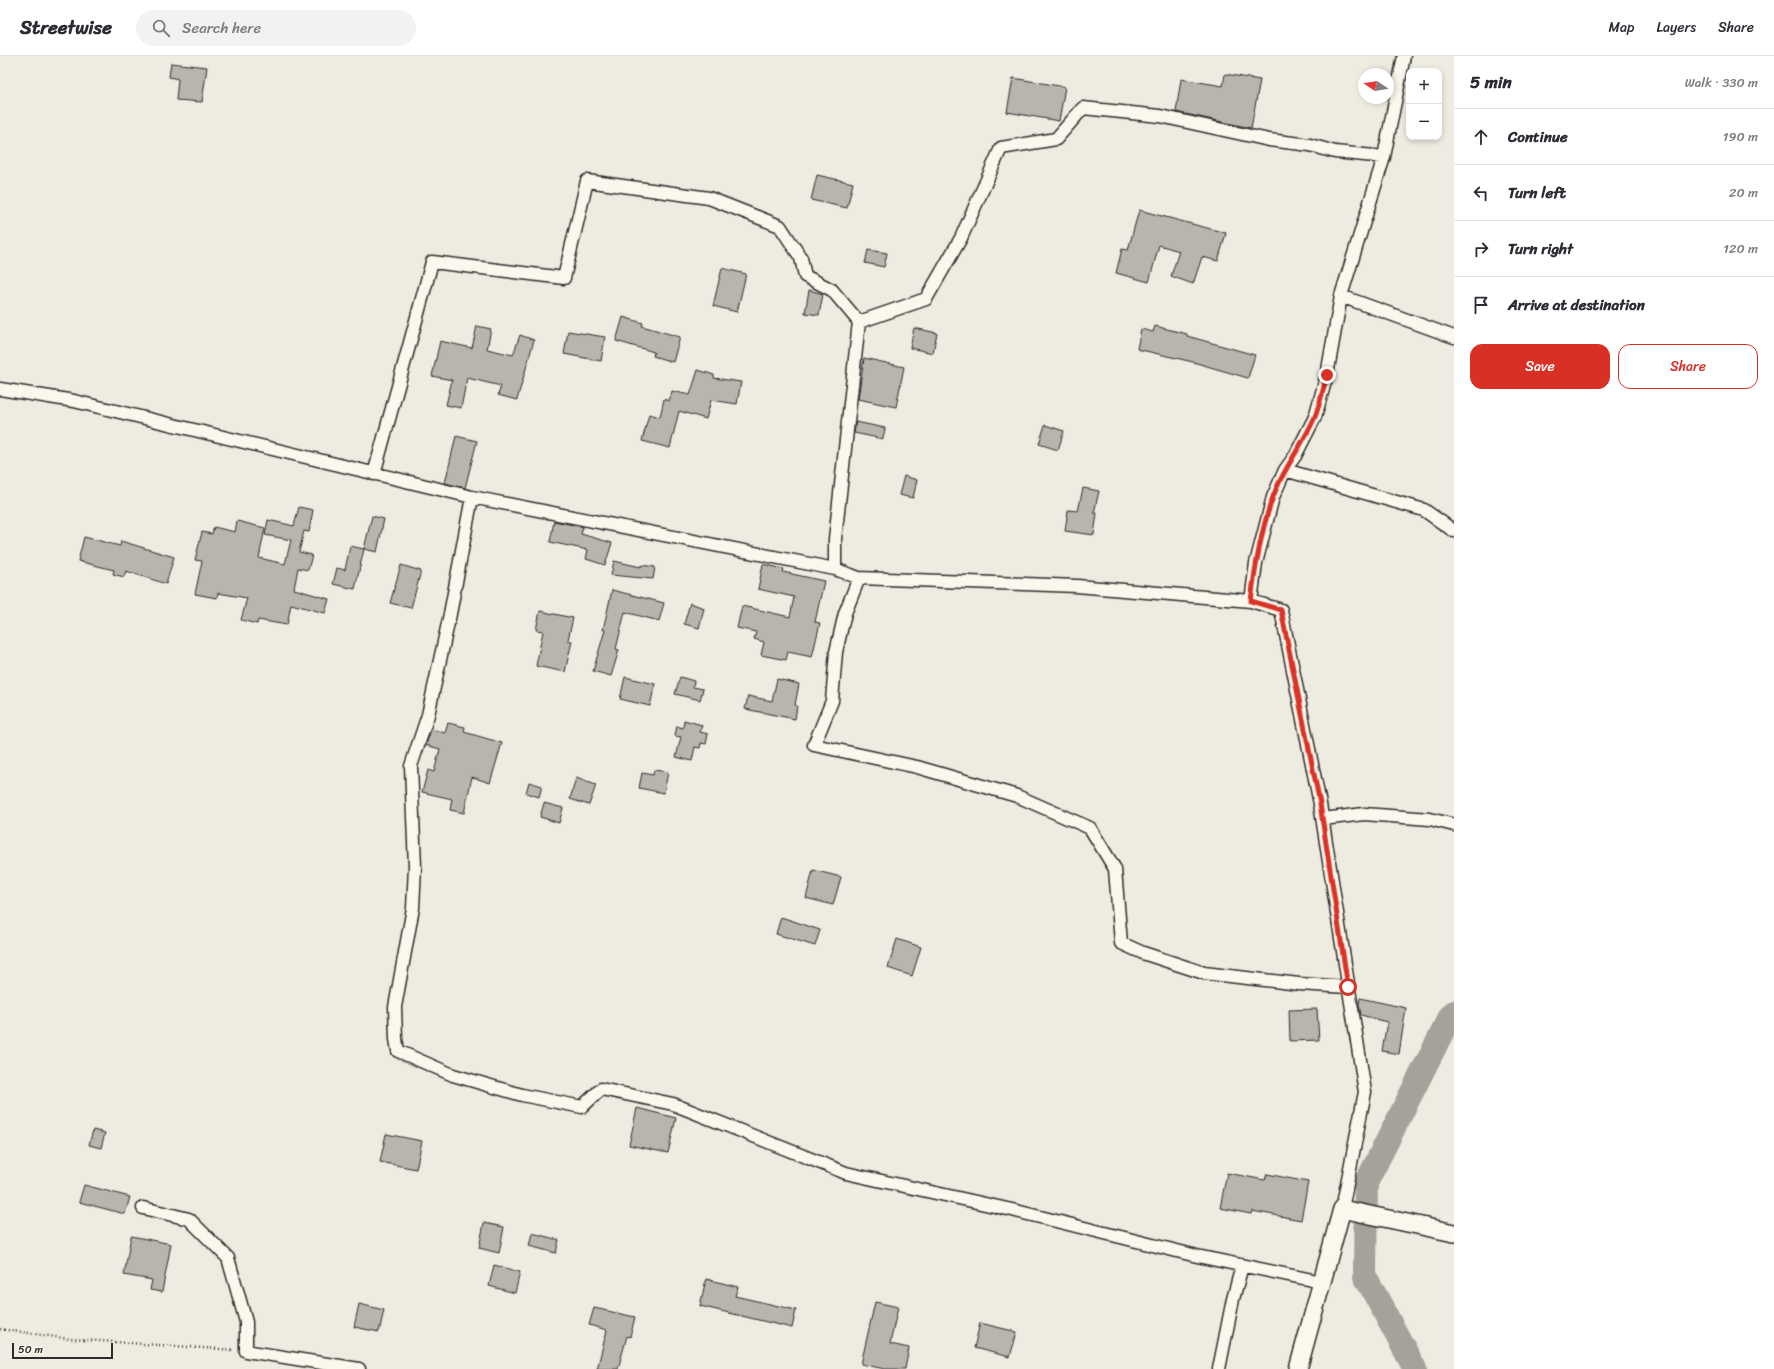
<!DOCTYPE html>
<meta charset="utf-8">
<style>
:root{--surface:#fff;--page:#f2f2f3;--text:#2b2b33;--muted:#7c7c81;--line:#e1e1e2;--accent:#d93025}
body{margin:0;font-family:Sriracha,sans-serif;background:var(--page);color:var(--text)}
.controls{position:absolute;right:12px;top:12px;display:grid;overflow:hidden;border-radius:8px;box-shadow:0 2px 6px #0003}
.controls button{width:36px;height:36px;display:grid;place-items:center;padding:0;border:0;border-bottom:1px solid var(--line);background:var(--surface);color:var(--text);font:20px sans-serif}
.compass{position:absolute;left:1358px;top:12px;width:36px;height:36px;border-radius:50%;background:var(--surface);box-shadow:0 2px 6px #0003;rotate:282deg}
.scale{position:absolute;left:12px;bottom:10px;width:101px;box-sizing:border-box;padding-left:4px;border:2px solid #2b2b2b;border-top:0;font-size:11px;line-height:14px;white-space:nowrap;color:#2b2b2b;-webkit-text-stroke:3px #fbf7ec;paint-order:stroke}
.stop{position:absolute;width:12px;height:12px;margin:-9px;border:3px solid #d93025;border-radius:50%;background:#fff}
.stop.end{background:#d93025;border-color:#fff;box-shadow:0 1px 4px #0008}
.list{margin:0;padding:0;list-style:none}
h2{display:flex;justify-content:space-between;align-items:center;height:52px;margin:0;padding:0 16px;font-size:17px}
h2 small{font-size:13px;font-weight:400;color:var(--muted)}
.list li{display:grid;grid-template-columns:26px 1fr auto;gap:12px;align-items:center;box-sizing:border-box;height:56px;padding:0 16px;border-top:1px solid var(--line)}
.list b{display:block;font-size:15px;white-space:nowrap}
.list em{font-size:13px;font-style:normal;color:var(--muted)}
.actions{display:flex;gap:8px;padding:12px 16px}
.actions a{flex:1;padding:9px 0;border:1px solid var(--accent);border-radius:12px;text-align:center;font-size:14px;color:var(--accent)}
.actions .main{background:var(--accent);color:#fff}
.icon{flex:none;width:22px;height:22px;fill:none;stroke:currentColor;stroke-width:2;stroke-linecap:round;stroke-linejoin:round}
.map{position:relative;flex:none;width:1454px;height:1313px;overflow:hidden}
header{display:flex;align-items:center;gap:24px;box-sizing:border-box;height:56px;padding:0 20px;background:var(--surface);border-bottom:1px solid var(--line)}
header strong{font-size:19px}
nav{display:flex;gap:22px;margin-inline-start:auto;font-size:14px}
.search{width:280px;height:36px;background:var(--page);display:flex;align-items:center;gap:10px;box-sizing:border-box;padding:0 14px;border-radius:22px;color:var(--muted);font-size:15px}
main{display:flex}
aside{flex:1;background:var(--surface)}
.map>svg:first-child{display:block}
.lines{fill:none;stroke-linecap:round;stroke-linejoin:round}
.river{stroke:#a4a29a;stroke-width:24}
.building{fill:#b8b5ae;stroke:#2b2b2b}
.street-casing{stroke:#2b2b2b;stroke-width:15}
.secondary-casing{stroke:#2b2b2b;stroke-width:20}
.path{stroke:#2b2b2b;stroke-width:2.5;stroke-dasharray:1 3;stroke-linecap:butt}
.street{stroke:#fbf7ec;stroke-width:12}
.secondary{stroke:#fbf7ec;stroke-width:17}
.route{stroke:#d93025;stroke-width:5}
</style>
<header>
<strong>Streetwise</strong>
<div class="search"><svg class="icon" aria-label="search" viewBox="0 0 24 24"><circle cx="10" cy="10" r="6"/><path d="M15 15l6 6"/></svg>Search here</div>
<nav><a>Map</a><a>Layers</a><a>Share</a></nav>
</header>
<main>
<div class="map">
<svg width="1454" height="1313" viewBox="0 0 1454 1313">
<rect width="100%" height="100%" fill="#eeebe0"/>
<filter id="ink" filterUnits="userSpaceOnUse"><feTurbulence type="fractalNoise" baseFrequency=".025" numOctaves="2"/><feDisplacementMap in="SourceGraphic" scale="8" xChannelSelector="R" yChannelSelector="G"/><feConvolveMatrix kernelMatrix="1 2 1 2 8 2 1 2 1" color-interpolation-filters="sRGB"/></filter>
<g filter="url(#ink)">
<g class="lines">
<path class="river" d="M1415,1313l-50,-93 1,-93 85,-168 3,-3"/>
</g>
<path class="building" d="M171,7l36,4 -5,35 -26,-2 2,-21 -9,-2z
M1225,18l35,6 -9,48 -75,-16 5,-33 42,7z
M1013,22l52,9 -6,34 -52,-9z
M817,119l36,8 -6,25 -36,-8z
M1139,154l87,23 -8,28 -16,-4 -9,27 -22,-8 8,-25 -20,-6 -10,37 -33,-9 6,-24 6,1z
M868,194l19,3 -3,14 -19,-4z
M722,212l24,6 -9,38 -24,-6z
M809,234l14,4 -4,21 -14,-2z
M623,261l20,6 -1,3 38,11 -7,25 -20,-6 1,-4 -38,-11z
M477,270l14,3 -4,20 26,6 7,-20 14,5 -17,60 -19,-5 3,-9 -34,-8 -6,30 -15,-3 6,-25 -20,-4 8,-35 32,7z
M1155,270l32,8v2l68,19 -7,23 -55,-16 -56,-13 4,-20 12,3z
M914,272l23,5 -4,20 -23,-5z
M568,275l37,6 -4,24 -37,-7z
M864,302l40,9 -8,40 -38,-8z
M698,314l16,5v3l27,4 -4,22 -26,-4 -5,19 -27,-8 -9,37 -28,-7 7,-27 11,3 4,-18 5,2 3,-10 18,4z
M856,366l29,6 -2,11 -29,-6z
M1045,369l19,6 -6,19 -19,-6z
M456,380l21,5 -12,47 -20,-5z
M904,420l13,4 -4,18 -14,-3z
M1083,432l16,3 -5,22h3l-3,22 -29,-4 3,-21 10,1z
M299,451l14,3 -4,22 -5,-1 -5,21 13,3 -4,15 -10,-2 -4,21 35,10 -4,14 -34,-9 -4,21 -29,-5 -1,4 -16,-4 6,-22 -29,-5 -1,5 -22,-4 7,-33 -7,-1 7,-28 10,2 2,-7 21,5 2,-11 28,7 -6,30 26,6 6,-24 -26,-5 3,-15 26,6z
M372,460l12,3 -7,33 -13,-3z
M554,465l29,6 -2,7 31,9 -7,22 -19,-6 2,-9 -38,-8z
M84,481l36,9 1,-5 53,16 -8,27 -40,-13 -2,6 -11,-3 1,-4 -36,-9z
M350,490l14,3 -9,40 -22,-5 4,-16 8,2z
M614,505l27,6v-2l14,2 -2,12 -42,-4z
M763,508l21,5 -1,3 41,9 -9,41 5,1 -8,34 -24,-5 -2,8 -25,-5 3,-13 -10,-3 2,-7 -19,-4 5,-22 48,11 4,-20 -36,-8z
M401,509l20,6 -10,37 -21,-5z
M612,534l52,13 -5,18 -34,-9 -9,37 3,1 -8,26 -18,-5 12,-41h-2z
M690,547l14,5 -5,20 -15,-4z
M540,555l33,7 -5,22 4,1 -7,31 -29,-6 7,-35 -7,-1z
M625,621l30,7 -5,22 -30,-7z
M680,621l14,4 -1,6 10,2 -3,11 -25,-6z
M777,623l22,5 -4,21 2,1 -2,13 -50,-10 3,-13 24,5z
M684,664l18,5 -2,7 8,2 -2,10 -5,-1 -1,5 -5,-1 -3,14 -16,-4 5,-20 -6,-1 2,-10 6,2z
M448,667l17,4 -1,5 38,11 -12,40 -18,-6 -8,36 -14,-3 2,-11 -30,-7 6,-22 6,2 6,-23 -14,-4 5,-16 14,4z
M654,714l14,2 -4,21 -25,-5 3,-15 11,2z
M576,722l20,7 -7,20 -19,-6z
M529,726l13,4 -3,11 -13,-4z
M544,747l19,5 -4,15 -19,-6z
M813,814l28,7 -8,28 -27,-7z
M781,861l39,13 -5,16 -39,-12z
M897,883l24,8 -9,29 -24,-8z
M1360,942l46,10 -7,46 -17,-3 5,-29 -26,-7 -2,-11z
M1317,953l2,31 -29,1 -1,-31z
M637,1052l39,10 -8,35 -39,-8z
M93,1074l12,3 -4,15 -12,-3z
M386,1078l36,7 -6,28 -36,-7z
M1227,1117l38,7 2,-6 41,8 -7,38 -49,-9 -1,3 -31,-6z
M84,1129l46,12 -5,17 -46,-12z
M484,1167l20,4 -5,26 -20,-5z
M532,1177l27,7 -3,13 -27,-7z
M131,1180l40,8 -9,48 -12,-2 2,-10 -28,-5z
M494,1209l26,7 -5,21 -26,-7z
M706,1223l32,8 -3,9 61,14 -4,18 -92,-22z
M875,1246l23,5 -8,37 19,4 -4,21h-20l-24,-5z
M359,1248l25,6 -5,22 -25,-5z
M594,1252l41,9 -5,20 -3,-1 -9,33h-21l10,-39 -18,-5z
M980,1267l37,9 -7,25 -36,-9z"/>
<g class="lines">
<g class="street-casing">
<path id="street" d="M1341,240l113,41
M859,266l67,-23 35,-61 40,-90 55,-9 27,-31 77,8 109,24 41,5 25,7 49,5
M0,333l74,12 398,96 363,72 24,9 218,8 174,15
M1285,414l139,40 30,21
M374,418l58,-212 132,16 23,-97 122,17 71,28 21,32 4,18 27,14 27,32 -24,217v30
M472,441l-22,117 -22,101 -17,51 4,101 -2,41 -18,99 1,32 2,12 55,24 69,20 60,12 19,-18 72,15 173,69 166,37 185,46 125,26
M859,522l-14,35 -9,39 -4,49 -18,44 103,22 100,29 73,32 25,41 6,74 22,10 61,20 95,11 49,3
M1323,763l41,-5 66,5 24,6
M143,1152l46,11 39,39 18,64v29l113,18
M1342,1153l23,-117 -45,-288 -39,-194 -30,-9 5,-38 17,-66 12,-27 10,-14 20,-39 12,-42 14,-79 43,-139 20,-101
M1219,1313l14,-70 9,-33"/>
</g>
<g class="secondary-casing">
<path id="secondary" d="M1298,1313l44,-160 112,24"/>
</g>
<path class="path" d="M0,1273l70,10 164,11"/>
<use href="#street" class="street"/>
<use href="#secondary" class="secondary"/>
</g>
</g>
<g class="lines" filter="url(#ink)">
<path class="route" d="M1327,319c-4,14 -7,30 -13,44 -12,27 -31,50 -41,78 -12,32 -18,71 -22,104l30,9 39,194 28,183"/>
</g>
</svg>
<div class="controls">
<button>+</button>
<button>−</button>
</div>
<svg class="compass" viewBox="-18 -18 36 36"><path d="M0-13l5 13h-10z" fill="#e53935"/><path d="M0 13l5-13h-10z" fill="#7c7c81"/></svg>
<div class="scale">50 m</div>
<div class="stop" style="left:1348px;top:931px"></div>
<div class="stop end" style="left:1327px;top:319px"></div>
</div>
<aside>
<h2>5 min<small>Walk · 330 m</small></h2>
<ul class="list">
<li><svg class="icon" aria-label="ahead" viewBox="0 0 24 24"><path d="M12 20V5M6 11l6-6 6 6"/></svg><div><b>Continue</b></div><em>190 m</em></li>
<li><svg class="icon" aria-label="left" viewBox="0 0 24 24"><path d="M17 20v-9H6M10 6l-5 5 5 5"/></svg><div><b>Turn left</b></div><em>20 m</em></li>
<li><svg class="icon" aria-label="right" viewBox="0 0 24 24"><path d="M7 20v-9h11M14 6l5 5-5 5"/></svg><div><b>Turn right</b></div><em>120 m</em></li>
<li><svg class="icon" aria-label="arrive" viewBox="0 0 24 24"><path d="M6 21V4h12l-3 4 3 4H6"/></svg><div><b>Arrive at destination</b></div></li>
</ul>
<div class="actions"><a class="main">Save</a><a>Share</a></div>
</aside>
</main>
